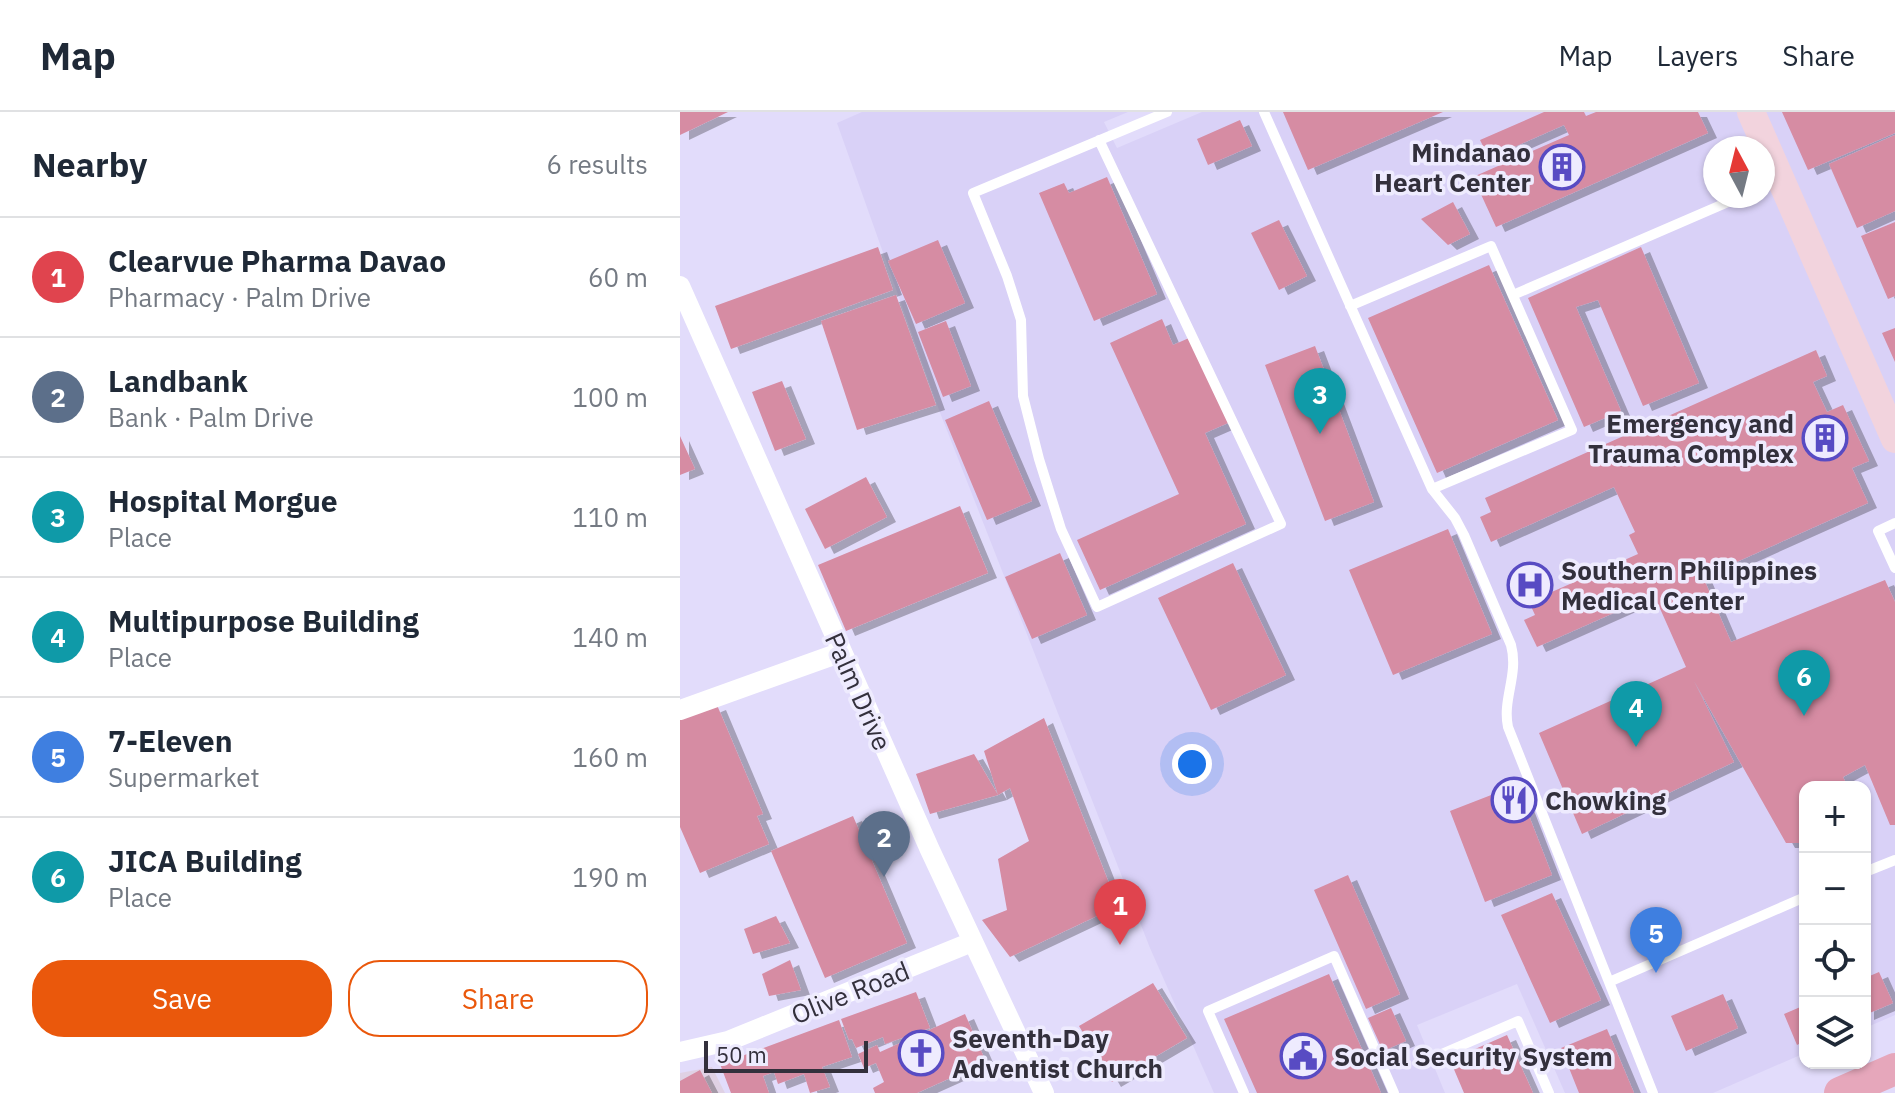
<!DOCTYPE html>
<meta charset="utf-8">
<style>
:root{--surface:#fff;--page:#f6f6f7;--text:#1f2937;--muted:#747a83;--line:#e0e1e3;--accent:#ea580c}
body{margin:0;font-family:"IBM Plex Sans",sans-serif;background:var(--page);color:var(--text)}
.controls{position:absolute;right:24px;bottom:24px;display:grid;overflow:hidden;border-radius:16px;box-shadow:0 2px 6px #0004}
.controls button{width:72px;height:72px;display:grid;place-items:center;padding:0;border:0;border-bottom:2px solid var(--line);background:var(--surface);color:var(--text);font:40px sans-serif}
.compass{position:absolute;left:1023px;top:24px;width:72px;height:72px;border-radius:50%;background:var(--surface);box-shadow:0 2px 6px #0004;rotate:353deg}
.scale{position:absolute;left:24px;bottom:20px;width:164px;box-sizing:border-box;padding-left:8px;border:4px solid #33303c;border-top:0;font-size:22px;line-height:28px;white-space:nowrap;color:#33303c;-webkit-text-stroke:6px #eeebfe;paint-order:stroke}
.you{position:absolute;left:512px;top:652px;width:28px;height:28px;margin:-20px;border:6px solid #fff;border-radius:50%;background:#1a73e8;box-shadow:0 0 0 12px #1a73e833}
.badge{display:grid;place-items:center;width:52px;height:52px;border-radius:50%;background:var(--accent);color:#fff;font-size:26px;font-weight:700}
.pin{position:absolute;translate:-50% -66px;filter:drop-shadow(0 2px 4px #0008)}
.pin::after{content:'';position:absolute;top:42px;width:28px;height:24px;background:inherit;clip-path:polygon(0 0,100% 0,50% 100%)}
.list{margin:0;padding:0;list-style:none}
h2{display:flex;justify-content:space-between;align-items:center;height:104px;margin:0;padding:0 32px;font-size:34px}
h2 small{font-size:26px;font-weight:400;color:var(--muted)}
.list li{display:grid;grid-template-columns:52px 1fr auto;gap:24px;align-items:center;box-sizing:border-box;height:120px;padding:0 32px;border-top:2px solid var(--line)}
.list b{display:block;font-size:30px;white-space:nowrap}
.list p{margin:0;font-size:26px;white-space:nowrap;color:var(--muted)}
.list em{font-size:26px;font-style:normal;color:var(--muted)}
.actions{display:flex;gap:16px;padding:24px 32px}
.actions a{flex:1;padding:18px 0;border:2px solid var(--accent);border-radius:32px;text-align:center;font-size:28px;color:var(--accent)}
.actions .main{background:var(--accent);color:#fff}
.icon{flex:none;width:44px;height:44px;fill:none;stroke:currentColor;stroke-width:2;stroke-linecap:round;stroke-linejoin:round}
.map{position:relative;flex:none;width:1215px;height:981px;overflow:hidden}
header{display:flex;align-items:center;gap:48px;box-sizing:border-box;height:112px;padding:0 40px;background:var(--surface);border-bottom:2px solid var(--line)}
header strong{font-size:38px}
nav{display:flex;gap:44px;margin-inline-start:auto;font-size:28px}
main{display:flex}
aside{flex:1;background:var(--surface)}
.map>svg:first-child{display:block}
.built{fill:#d9d1f7;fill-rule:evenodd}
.education{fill:#dfd1e4}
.building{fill:#d68ca3;filter:url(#shadow)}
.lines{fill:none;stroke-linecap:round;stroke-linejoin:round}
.service{stroke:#fff;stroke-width:10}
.minor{stroke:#fff;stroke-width:20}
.secondary{stroke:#f2d3dd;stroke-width:28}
.primary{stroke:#e6a7bb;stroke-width:32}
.labels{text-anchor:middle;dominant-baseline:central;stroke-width:7;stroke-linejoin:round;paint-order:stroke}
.poi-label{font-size:26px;font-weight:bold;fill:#33303c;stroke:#eeebfe;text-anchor:start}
.street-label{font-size:26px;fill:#33303c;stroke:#eeebfe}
</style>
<header>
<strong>Map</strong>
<nav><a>Map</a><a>Layers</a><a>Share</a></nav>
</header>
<main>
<aside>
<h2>Nearby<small>6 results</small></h2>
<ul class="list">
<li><span class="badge" style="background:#e0444e">1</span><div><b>Clearvue Pharma Davao</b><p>Pharmacy · Palm Drive</p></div><em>60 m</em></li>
<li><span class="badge" style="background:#5c6f8a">2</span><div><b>Landbank</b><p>Bank · Palm Drive</p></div><em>100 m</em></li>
<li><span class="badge" style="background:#0f9aa8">3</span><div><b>Hospital Morgue</b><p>Place</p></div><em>110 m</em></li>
<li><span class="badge" style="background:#0f9aa8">4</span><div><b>Multipurpose Building</b><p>Place</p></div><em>140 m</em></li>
<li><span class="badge" style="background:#3f7fe0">5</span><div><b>7-Eleven</b><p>Supermarket</p></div><em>160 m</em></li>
<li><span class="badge" style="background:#0f9aa8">6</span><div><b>JICA Building</b><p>Place</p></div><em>190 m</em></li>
</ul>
<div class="actions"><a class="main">Save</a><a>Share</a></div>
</aside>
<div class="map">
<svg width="1215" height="981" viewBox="0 0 1215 981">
<defs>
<filter id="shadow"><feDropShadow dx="9" dy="5" stdDeviation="0" flood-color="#0004"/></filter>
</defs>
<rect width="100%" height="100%" fill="#e2dcfb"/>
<path class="built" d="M182,0h266l-24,10 13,26 85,-36h693v903l-30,13v-241h-60v266l-92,40h-148l-48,-109 -100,41 28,68h-231l-64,-145 -211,-538 -102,-287zM1035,36h48v48h-48z"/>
<path class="education" d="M32,955l13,26h-45v-20z"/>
<path class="building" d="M0,0h48l-48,23z
M603,0h160l-135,58z
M864,0h40l2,4 10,-4h102l10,21 -212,94 -23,-50 96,-42 -5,-10 -75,33 -9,-18z
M1102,0h113v21l-87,37z
M560,8l12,26 -44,19 -11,-26z
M1215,23v76l-38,17 -28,-64z
M427,65l50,117 -63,27 -55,-128 25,-10 5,10z
M773,90l17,32 -22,11 -27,-26z
M599,108l28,56 -28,14 -28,-57z
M1215,110v74l-7,3 -27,-63z
M258,128l27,63 -49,21 -28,-63z
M198,135l15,43 -162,59 -16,-43z
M961,135l58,136 -56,23 -45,-106 -22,7 45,104 -37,16 -56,-129z
M809,153l69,155 -121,53 -69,-155z
M216,183l40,110 -79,25 -36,-109z
M482,207l11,26 16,-7 39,85 -23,10 41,91 -146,66 -23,-50 102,-46 -69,-151z
M266,209l25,65 -28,11 -25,-65z
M1215,216v34l-13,-29z
M635,234l59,156 -49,19 -60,-156z
M1136,238l11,26 -14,6 14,30 16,-7 26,56 -17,7 16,35 -165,74 28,65 154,-62 10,22v223h-5l-25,-60 -22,12 5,10h-43v56h-19l-92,-162 40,81 -152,72 -43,-101 147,-66 -32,-72 -117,52 -13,-27 11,-5 -6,-13 109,-48 -9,-19 6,-3 -21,-45 -123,55 -11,-25 11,-5 -6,-14z
M102,269l24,58 -31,12 -23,-59z
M309,289l43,100 -45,19 -42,-100z
M0,324l15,33 -15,6z
M186,365l21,40 -62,32 -20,-40z
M280,394l28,67 -142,58 -28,-66z
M768,417l44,105 -99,41 -44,-105z
M380,441l27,62 -55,24 -27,-62z
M553,451l53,112 -75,35 -53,-112z
M37,593l46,109 -6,2 12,28 -69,29 -20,-46v-107z
M364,606l74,188 -108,51 -28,-37 25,-10 -9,-51 31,-18 -19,-53 -12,7 -68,19 -14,-40 58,-20 24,41 -14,-44z
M837,673l35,90 -67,27 -35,-91z
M173,704l54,127 -82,35 -54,-127z
M668,763l52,119 -34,15 -52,-119z
M872,781l49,107 -51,23 -49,-108z
M96,804l14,27 -37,11 -9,-25z
M110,848l11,30 -32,6 -7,-22z
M1199,860l14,31 -28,12v-37z
M649,862l52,119h-124l-33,-74z
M473,871l34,55 -75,44 -33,-56z
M236,880l14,36 -45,16 -2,-7 -27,11 -4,-9 -3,1 -8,-21z
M1043,882l15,34 -52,23 -15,-35z
M1125,893v36l-8,4 -13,-31z
M711,896l15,33 -23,10 -15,-33z
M285,902l21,48 -69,31h-42l-2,-5 11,-6 -8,-19 -12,5 -6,-14 19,-9 3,7z
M159,908l13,37 -30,10 8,20 -20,6 -6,-19 -26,10 -4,-12 -11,4 6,17h-38l-11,-29z
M927,917l27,64h-55l-18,-45z
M827,923l26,58h-69l-14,-33z
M20,958l12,23h-32v-12z"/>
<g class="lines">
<path class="service" d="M584,0l168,377 23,29 9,17 47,110c8,30 -9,54 -3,82l145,366
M419,28l182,384 -184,83 -36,-78 -22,-70 -16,-63 -2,-76 -14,-44 -34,-83 194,-81
M833,183l229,-99
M670,194l141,-60 81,184 -140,59
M1215,411l-17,8 17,37
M1185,760l30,-12
M929,870l196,-85
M757,944l81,-35 31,72
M564,981l-36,-82 126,-55 60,137"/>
<path class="minor" d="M0,174l250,564 114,243
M0,598l162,-58
M0,940l48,-11 244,-99"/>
<path class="secondary" d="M1071,0l144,327"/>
<path class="primary" d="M1160,981l55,-24"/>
</g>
<defs>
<g id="building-ring" transform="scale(2.3)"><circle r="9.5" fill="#eeebfe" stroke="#584bc3" stroke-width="1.5"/><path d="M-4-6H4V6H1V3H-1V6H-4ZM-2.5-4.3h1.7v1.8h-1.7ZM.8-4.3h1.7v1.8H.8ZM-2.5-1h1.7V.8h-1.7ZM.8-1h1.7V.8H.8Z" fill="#584bc3"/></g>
<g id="hospital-ring" transform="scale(2.3)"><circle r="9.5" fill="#eeebfe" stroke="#584bc3" stroke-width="1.5"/><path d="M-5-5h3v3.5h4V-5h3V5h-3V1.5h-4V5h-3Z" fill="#584bc3"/></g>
<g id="restaurant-ring" transform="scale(2.3)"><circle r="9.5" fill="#eeebfe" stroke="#584bc3" stroke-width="1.5"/><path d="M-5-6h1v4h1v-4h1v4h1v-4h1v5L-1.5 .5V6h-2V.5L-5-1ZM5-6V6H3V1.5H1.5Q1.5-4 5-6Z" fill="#584bc3"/></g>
<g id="church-ring" transform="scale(2.3)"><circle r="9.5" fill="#eeebfe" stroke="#584bc3" stroke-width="1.5"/><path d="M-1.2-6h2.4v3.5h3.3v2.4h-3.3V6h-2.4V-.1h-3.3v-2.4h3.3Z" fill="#584bc3"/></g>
<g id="civic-ring" transform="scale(2.3)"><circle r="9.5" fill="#eeebfe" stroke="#584bc3" stroke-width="1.5"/><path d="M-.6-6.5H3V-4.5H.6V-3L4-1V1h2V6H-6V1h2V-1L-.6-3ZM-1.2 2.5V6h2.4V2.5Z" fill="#584bc3"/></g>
</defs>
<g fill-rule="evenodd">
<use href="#building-ring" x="882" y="55"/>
<use href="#building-ring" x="1145" y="326"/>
<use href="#hospital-ring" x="850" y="473"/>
<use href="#restaurant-ring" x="834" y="688"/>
<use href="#church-ring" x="241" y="941"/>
<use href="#civic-ring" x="623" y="944"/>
</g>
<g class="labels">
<g class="poi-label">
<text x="851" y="40" text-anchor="end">Mindanao<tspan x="851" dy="30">Heart Center</tspan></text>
<text x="1114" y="311" text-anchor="end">Emergency and<tspan x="1114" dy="30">Trauma Complex</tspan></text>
<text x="881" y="458">Southern Philippines<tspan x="881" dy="30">Medical Center</tspan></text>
<text x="865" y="688">Chowking</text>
<text x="272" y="926">Seventh-Day<tspan x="272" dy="30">Adventist Church</tspan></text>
<text x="654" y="944">Social Security System</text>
</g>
<g class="street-label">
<text transform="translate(179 579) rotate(66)">Palm Drive</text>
<text transform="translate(170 880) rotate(-22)">Olive Road</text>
</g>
</g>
</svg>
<div class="controls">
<button>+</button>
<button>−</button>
<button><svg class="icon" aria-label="locate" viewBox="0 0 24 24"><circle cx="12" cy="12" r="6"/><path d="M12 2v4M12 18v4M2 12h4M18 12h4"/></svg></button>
<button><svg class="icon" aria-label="layers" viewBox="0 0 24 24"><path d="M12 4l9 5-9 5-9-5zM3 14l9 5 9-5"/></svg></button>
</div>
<svg class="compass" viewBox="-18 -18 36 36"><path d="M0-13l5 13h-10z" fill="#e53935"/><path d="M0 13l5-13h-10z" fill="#747a83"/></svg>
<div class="scale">50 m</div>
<div class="you"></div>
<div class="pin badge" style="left:440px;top:833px;background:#e0444e">1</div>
<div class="pin badge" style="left:204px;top:765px;background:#5c6f8a">2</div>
<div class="pin badge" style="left:640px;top:322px;background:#0f9aa8">3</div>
<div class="pin badge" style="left:956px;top:635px;background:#0f9aa8">4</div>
<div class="pin badge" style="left:976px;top:861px;background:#3f7fe0">5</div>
<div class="pin badge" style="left:1124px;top:604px;background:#0f9aa8">6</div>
</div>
</main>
